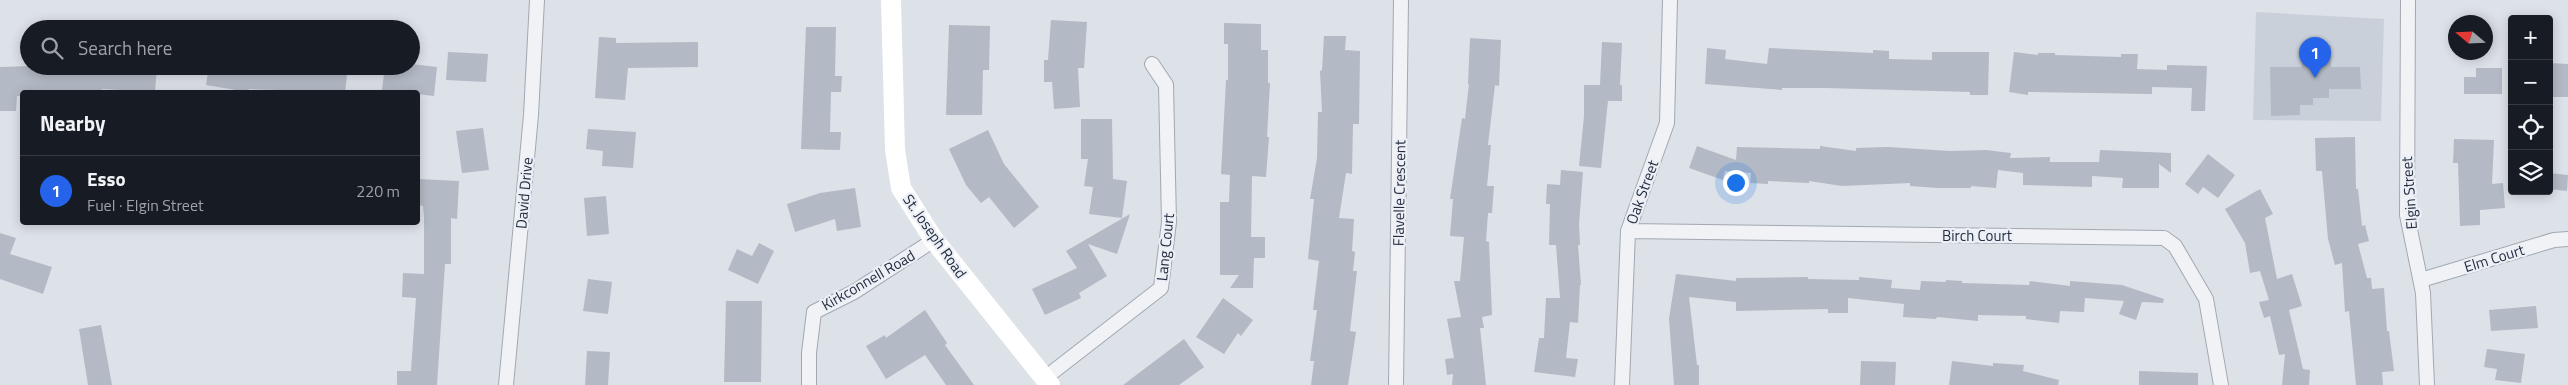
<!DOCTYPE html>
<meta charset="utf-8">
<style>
:root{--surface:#171b24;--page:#20242c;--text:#f1f3f6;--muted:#9ea1a6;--line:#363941;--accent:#2563eb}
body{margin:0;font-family:"Titillium Web",sans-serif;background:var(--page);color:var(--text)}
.controls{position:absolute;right:15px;top:15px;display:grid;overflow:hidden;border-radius:5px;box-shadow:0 2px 12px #0003}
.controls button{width:45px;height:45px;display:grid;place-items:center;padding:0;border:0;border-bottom:1px solid var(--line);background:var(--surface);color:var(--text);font:25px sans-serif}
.compass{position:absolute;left:2448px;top:15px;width:45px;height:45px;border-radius:50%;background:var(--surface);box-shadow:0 2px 12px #0003;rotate:289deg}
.you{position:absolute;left:1735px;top:182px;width:18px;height:18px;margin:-12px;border:4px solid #fff;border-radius:50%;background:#1a73e8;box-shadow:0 0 0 8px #1a73e833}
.badge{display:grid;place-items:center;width:32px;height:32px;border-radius:50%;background:var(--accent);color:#fff;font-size:16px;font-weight:700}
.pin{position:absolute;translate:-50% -41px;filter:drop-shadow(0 1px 2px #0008)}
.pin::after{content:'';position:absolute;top:26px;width:18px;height:15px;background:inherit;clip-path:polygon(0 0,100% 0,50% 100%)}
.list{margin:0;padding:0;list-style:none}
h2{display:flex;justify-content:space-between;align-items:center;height:65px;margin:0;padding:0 20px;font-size:21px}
h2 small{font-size:16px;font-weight:400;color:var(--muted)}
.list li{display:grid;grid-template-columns:32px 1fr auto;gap:15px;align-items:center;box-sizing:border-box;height:70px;padding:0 20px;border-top:1px solid var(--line)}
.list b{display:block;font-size:19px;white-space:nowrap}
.list p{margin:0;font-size:16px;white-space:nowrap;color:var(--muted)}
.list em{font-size:16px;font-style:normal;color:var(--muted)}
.icon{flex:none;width:28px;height:28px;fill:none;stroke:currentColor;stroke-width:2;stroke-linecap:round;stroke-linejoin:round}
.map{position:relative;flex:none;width:2568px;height:385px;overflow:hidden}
.search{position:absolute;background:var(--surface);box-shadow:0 2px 12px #0003;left:20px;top:20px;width:400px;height:55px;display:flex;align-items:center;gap:12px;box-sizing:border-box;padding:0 18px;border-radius:28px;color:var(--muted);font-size:19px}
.panel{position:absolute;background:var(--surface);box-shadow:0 2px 12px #0003;left:20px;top:90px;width:400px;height:135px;border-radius:5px}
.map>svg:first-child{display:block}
.built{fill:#cad0da}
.building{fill:#b3bac5}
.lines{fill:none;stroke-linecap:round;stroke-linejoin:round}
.street-casing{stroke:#a2a8b2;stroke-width:16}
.street{stroke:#f0f2f6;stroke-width:14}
.secondary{stroke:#fff;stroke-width:20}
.labels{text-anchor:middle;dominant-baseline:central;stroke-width:4.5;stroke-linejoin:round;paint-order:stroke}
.street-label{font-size:15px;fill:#252e40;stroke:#ecf0f6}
</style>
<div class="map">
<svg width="2568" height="385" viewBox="0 0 2568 385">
<rect width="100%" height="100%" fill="#dde1e8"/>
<path class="built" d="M2256,12l128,7 -3,102 -128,-1z"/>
<path class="building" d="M1051,20l36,2 -3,46h-6l2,39 -26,2 -2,-27h-8v-22h4z
M1224,23l37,1v26h7v33h2l-3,54h2l-3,40 -14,-1 -1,61h14v21h-11l-1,30h-23l9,-13h-19v-73h9l1,-27 -9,-1 5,-94h2v-36h-4z
M949,25l41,1 -1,44h-6l-1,45h-36z
M806,27h30l-1,49h7l-1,16h-10l-1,40h11l-1,18 -39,-1z
M1324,36h22l-1,14 15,1 -1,73h-6l-1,50 -6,-1 -7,45 15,1 -2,32 3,1 -2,19h4l-7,60 6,1 -8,53h-37l3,-24h-4l7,-51h-4l6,-49 -11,-2 6,-60h-4l7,-41 1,-46h4l-2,-41 2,-1z
M599,37l17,1v5l82,-1v25l-70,1 -3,32 -30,-2z
M1470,38l31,2 -2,46 -4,-1 -7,60h3l-4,41h7l-2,27h-4l-2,28 3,1 3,73 -10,2 2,11h-4l6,57h-34l1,-11 -6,1 -2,-16 9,-1 -7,-39 14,-2 -7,-36h6l4,-44 -14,-1 3,-37h-3l12,-81 3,1 4,-35h-1z
M1602,42l20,1 -2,42h2v16h-14l-7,67 -22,-2 5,-50v-31h16z
M2331,45v22h29l1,22h-32v9h-16v7h-13v10l-29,1 -1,-49h32l-1,-21z
M1707,48l19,2 -1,9 42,5 2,-16 104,5v-3l16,1v8l43,1v-8h57l-1,43h-18v-3l-145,-4h-43v2l-77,-6z
M448,52l40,2 -2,28 -40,-2z
M2014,52l24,3v-2h17v2l66,2v-3h17l-1,15 30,1v-5l40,1 -2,45h-14l1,-23 -40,-1v7l-124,-2v3l-19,-3z
M2549,63l19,1v33h-19z
M411,64l26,3 -3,29 -52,-6 3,-24h26z
M30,66l127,1 -2,25 -53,-3v3h-80v4h-5l-1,15h-16v-44z
M209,66l57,9 1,-7 59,2v-4h22l-3,26 -96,-3 -1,3 -42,-7z
M2476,68h26v26h-38v-17h12z
M1081,119h31l1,60 14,2 -5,37 -33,-4 4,-27 -9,-1 4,-27h-7z
M483,128l6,42 -27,3 -6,-42z
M588,129l48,3 -3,36 -31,-2 1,-15 -17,-2z
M988,130l16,34 35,43 -25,21 -25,-31 -8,6 -15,-18 -17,-36z
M2355,137l1,52h2l4,37 3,-1 4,16 -11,3 9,34h4l1,11 12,-1 3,43h2l5,40 -12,1 1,13h-27l-7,-74 -4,1 -3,-49 -7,2 -7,-26 -6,-68h-6l-1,-33z
M2454,139l40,1 -2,44 11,-1 2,25 -25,2v15l-20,1 -2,-63h-5z
M1697,146l39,14 1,-13 83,2v-3l36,5v-3l32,-1 62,4 36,-1 25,3 -1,5 40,-1v5h49l1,-12 71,3v20l-12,-9v24h-37l1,-10 -31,-2v11l-69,-2v-12l-25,-3 -2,18 -25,-2v2h-34l-27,-2v-3l-68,3 -33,-5v2l-41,-2v3l-18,-1 1,-10 -26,-2 -2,9 -34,-12z
M2208,154l27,21 -17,23 -15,-11 -5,7 -13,-10z
M1561,170l22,2 -4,52 1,21h-2l3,40h-1l-2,38 -8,-1 -4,36 12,1 -3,18 -41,-5 5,-34h5l2,-40h14l-4,-53h-7l1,-41h-4l1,-20 13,1z
M2549,173l19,2 -1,16 -18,-2z
M418,179l41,2 -2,38 -6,-1v46h-6l-8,121h-40v-14h14l5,-73 -14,-1 1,-24 21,1v-57l-1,-11 -5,-1z
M855,188l6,39 -24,4 -2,-12 -40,13 -8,-28 33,-11z
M2260,189l13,25 -8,4 12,61 15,-5 10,32 -13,4 14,59 7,1 -1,15h-27l3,-31 -6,1 -9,-39 -6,2 -5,-16 10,-2 -9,-29 -10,2 -5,-30 -20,-34z
M606,196l3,38 -22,2 -3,-38z
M1130,214l-13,40 -29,-10 19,32 -28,17 2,5 -36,17 -13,-26 45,-21 -11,-17z
M0,233l16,5 -6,16 42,13 -9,27 -43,-15z
M759,243l15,8 -16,33 -30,-14 9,-21 15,7z
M1676,274l60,7v-3l72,-1v2l51,1v-3l33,3 -1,8 29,2 1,-9 25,1v-2l16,1v2l67,2 1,-4 40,5v-5l52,4 42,14 -1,4 -21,-1 -6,18 -17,-6 5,-13 -39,-3 -1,14 -24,-1 -1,12 -33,-4v-3l-48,-1v6l-41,-4 -1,2 -33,-2 1,-13 -56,-6v15h-20v-4l-92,2v-9l-47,-5 8,68h2v20h-25l-5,-66z
M588,279l24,3 -4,32 -25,-3z
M1223,298l30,22 -12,16 -3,-3 -14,21 -28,-17z
M726,301h36l-1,81h-37z
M2536,306l2,22 -47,3 -2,-21z
M925,310l22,33 -2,2 29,40h-28l-21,-30 -39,24 -20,-33 19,-11 1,3z
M101,325l11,60h-24l-9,-56z
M1184,339l20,28 -25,18h-56z
M2487,349l38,5 -4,29 -26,-3 2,-11 -13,-2z
M587,351l23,1 -2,33h-23z
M1861,361l35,1 -1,23h-35z
M1952,361l41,5v-3l31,2 -1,6 36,9 -1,5h-109z
M2139,371l59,2v12h-59z"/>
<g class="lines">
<g class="street-casing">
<path id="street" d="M2408,0l-1,215 16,78 4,92
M1628,231l536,7 11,8 31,53 15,86
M2421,280l133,-40 14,-1
M1045,378l116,-90 8,-66 -3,-137 -14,-21
M506,385l25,-270 6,-115
M809,385v-32l5,-41 40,-20 80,-52
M1396,385l5,-385
M1622,385l6,-154 39,-108 3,-123"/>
</g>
<use href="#street" class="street"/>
<path class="secondary" d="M891,0l4,150 6,38 33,52 116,145"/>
</g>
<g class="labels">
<g class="street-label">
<text transform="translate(1642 192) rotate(-70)">Oak Street</text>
<text transform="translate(524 193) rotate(-85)">David Drive</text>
<text transform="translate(1399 193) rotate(-89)">Flavelle Crescent</text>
<text transform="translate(2409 193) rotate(-94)">Elgin Street</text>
<text x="1977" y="235">Birch Court</text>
<text transform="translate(935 236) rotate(55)">St. Joseph Road</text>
<text transform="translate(1165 247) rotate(-84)">Lang Court</text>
<text transform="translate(2494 258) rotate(-17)">Elm Court</text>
<text transform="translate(868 280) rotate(-30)">Kirkconnell Road</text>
</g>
</g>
</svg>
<div class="controls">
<button>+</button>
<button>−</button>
<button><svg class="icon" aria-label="locate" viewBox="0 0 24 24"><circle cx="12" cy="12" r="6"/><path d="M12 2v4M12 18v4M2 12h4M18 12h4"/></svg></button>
<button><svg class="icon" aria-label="layers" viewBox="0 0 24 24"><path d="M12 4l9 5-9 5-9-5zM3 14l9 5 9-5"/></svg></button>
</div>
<svg class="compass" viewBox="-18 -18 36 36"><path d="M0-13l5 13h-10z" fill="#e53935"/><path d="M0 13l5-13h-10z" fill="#9ea1a6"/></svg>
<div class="you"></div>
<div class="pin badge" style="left:2315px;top:78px">1</div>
<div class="search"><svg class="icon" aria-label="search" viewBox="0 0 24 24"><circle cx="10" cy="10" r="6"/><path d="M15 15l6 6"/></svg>Search here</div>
<section class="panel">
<h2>Nearby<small></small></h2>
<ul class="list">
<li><span class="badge">1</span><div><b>Esso</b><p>Fuel · Elgin Street</p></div><em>220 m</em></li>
</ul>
</section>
</div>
